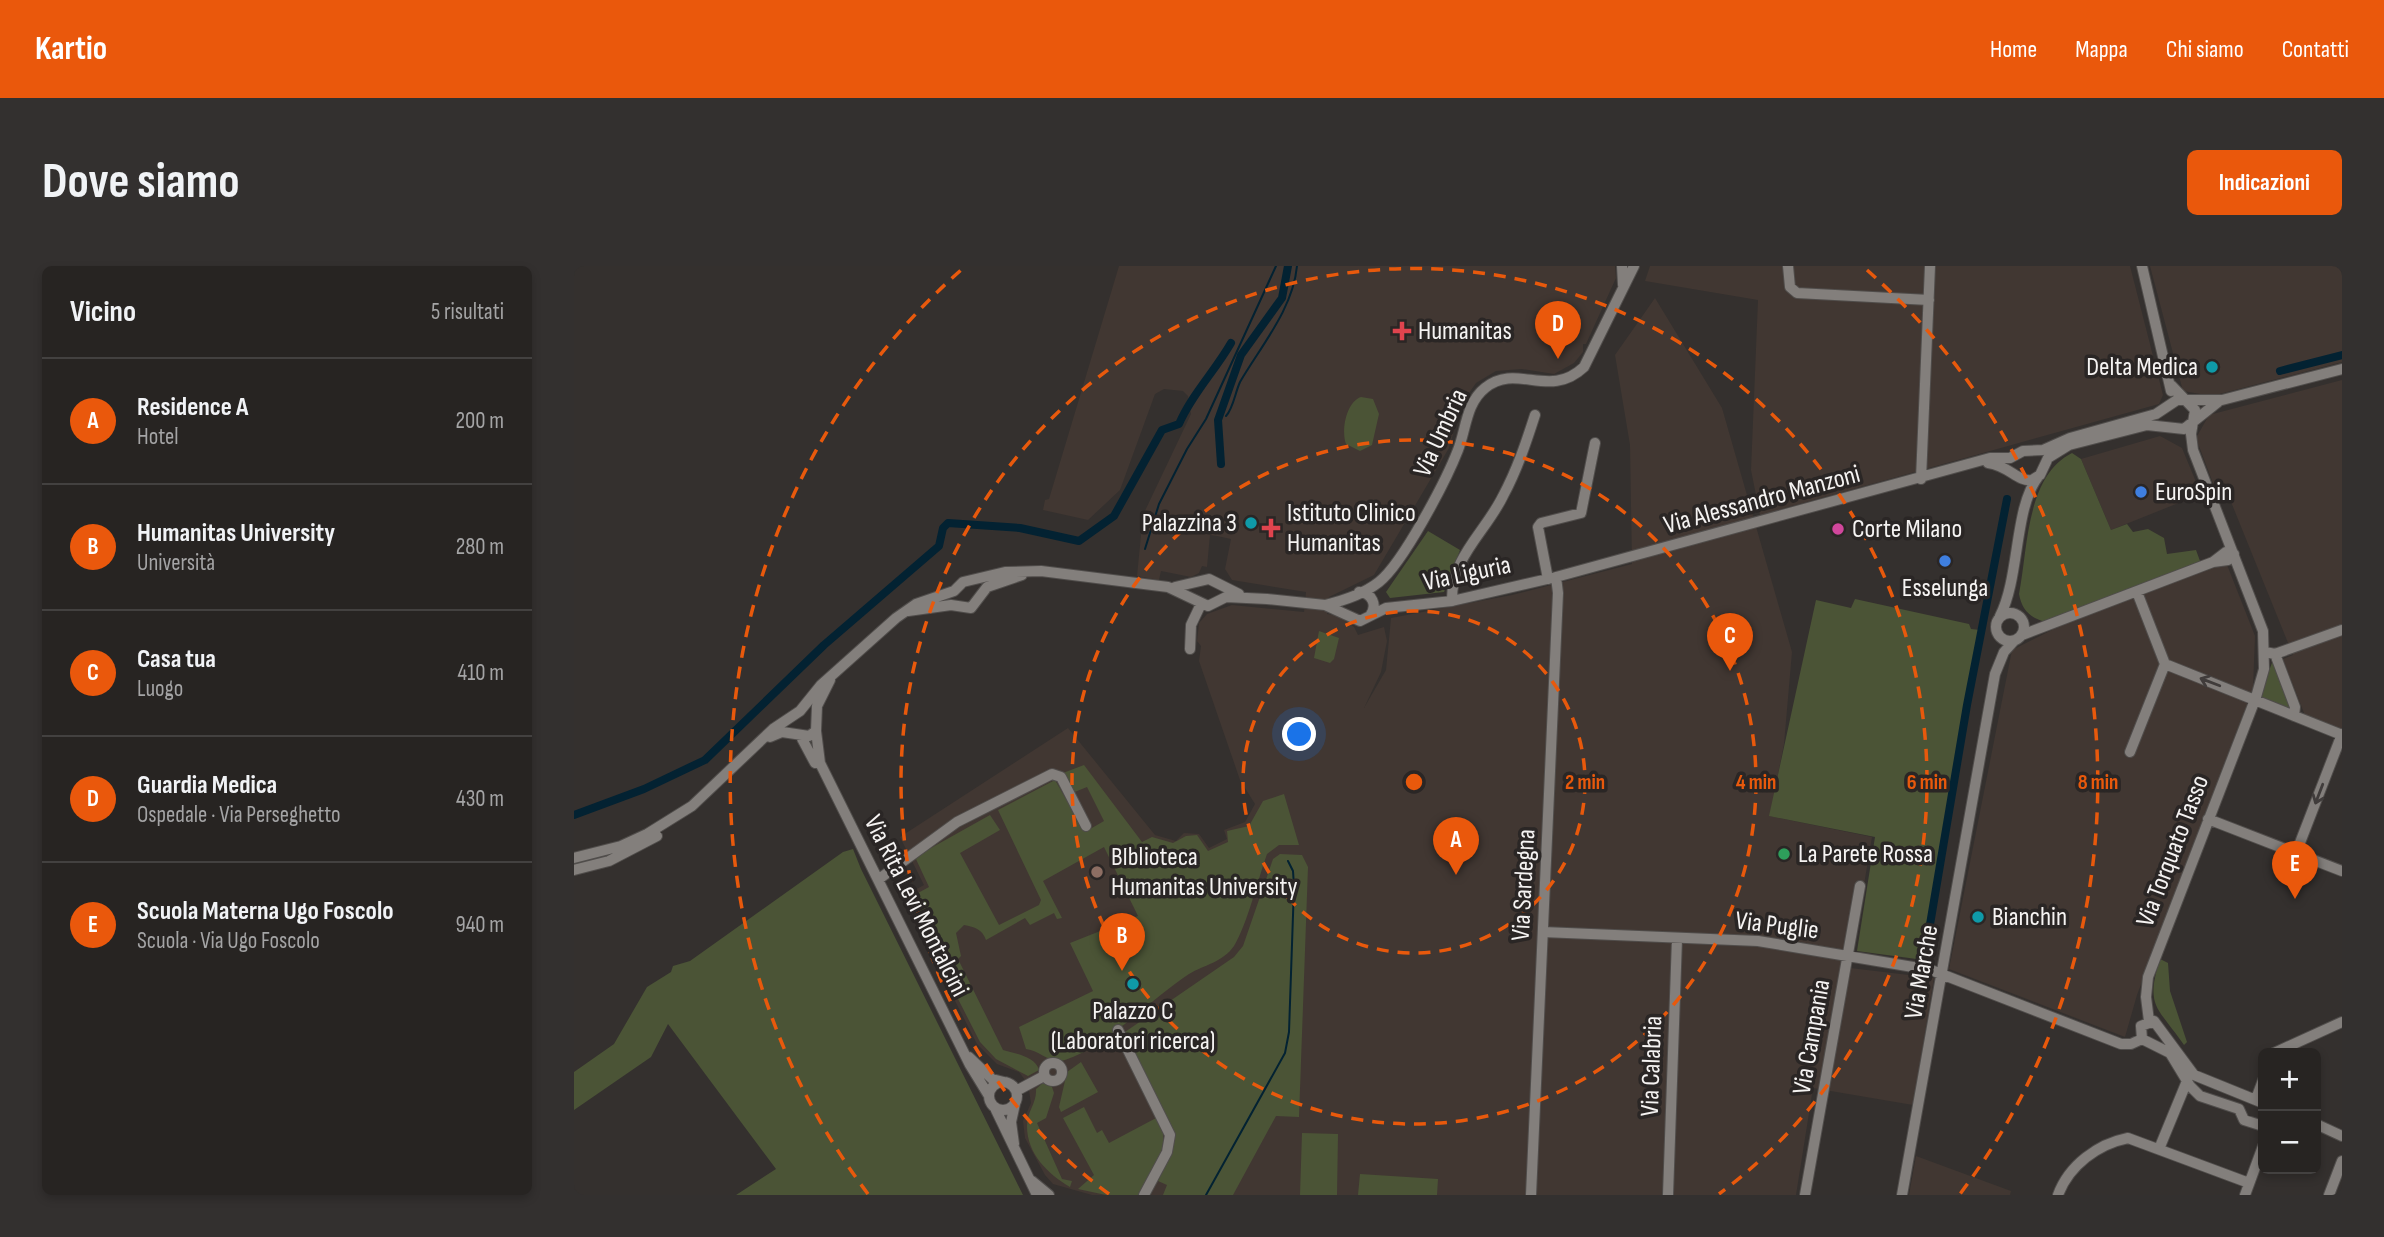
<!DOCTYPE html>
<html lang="it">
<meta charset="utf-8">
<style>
:root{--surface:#272422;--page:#33302f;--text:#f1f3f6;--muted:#a4a4a5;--line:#434140;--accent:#ea580c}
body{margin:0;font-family:"Sofia Sans Condensed",sans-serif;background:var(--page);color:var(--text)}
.controls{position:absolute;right:21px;bottom:21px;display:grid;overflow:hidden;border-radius:10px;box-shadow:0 4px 10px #0003}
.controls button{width:63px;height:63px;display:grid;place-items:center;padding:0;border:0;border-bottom:2px solid var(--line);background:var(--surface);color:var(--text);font:35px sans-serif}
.you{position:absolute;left:726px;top:469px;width:24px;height:24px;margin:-18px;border:5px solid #fff;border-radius:50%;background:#1a73e8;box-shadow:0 0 0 10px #1a73e833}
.badge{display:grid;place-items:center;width:46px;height:46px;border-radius:50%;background:var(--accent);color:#fff;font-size:23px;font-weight:700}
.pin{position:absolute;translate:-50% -58px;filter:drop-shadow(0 2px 4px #0008)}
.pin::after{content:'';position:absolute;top:37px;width:24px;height:21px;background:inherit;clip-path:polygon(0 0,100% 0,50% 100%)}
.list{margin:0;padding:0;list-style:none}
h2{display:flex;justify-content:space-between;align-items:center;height:91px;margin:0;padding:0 28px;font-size:30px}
h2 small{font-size:23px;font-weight:400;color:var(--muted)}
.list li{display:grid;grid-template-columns:46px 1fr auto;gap:21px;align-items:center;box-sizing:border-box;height:126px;padding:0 28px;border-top:2px solid var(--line)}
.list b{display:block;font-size:26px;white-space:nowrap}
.list p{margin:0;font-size:23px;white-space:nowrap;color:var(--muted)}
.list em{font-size:23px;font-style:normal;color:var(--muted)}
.map{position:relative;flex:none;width:1768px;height:929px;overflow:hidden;border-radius:10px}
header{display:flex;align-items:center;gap:42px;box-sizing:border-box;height:98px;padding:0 35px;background:var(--accent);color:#fff}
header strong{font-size:33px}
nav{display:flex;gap:38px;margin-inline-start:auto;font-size:24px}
.intro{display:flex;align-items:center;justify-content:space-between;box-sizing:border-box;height:168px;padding:0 42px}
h1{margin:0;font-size:49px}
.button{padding:18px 32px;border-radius:10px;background:var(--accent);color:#fff;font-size:24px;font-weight:700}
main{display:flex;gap:42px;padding:0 42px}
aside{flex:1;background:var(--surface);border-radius:10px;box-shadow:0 4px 10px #0003}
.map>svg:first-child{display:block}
.built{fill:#413732}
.green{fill:#4b5436}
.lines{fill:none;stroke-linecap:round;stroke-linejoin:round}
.stream{stroke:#032232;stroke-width:2}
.canal{stroke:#032232;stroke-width:8}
.minor-casing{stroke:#504d4b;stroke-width:12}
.minor{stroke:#837f7c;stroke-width:10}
.oneway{stroke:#403c3b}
.ring{fill:none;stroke:#e8590c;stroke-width:3.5;stroke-dasharray:12 9}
.health-dot{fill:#e0444e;stroke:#2a2625;stroke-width:2.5}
.culture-dot{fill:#0f9aa8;stroke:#2a2625;stroke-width:2.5}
.shop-dot{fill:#3f7fe0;stroke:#2a2625;stroke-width:2.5}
.hotel-dot{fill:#d1479c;stroke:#2a2625;stroke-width:2.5}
.leisure-dot{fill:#2e9e5b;stroke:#2a2625;stroke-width:2.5}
.education-dot{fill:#8d6e63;stroke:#2a2625;stroke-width:2.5}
.labels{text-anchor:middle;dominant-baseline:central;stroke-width:7;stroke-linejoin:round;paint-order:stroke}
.poi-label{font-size:26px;fill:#f5f3f2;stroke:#2a2625;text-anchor:start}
.street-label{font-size:26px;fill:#f5f3f2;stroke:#2a2625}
.centre{fill:#e8590c;stroke:#2a2625;stroke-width:3.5}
.ring-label{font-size:21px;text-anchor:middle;font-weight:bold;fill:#e8590c;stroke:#2a2625;stroke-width:7;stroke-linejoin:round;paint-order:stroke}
</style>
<header>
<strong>Kartio</strong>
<nav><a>Home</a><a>Mappa</a><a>Chi siamo</a><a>Contatti</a></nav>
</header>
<div class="intro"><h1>Dove siamo</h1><a class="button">Indicazioni</a></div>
<main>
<aside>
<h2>Vicino<small>5 risultati</small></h2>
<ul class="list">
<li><span class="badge">A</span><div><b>Residence A</b><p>Hotel</p></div><em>200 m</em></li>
<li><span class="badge">B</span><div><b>Humanitas University</b><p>Università</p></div><em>280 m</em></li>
<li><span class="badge">C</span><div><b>Casa tua</b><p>Luogo</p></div><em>410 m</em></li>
<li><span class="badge">D</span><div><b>Guardia Medica</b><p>Ospedale · Via Perseghetto</p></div><em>430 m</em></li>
<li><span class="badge">E</span><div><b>Scuola Materna Ugo Foscolo</b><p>Scuola · Via Ugo Foscolo</p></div><em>940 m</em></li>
</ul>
</aside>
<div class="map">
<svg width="1768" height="929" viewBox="0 0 1768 929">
<rect width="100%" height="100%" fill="#34302e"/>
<path class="built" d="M545,0h496l1,12 -30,66h-3v8l-9,11 -20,11 -32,-5 -26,2 -20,12 -14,20 -13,45 -75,127 -45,22 -2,17 12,2 15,11 4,8 26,-8 3,14 -6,31 -17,36 22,-38 5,-52 121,-23 120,-31 -2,-119 -15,-90 40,-57 67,110 70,244 -8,92 -14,72 102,21 -22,131 84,10 -21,127 -100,-17 -17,107h-704l-39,-11 -8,-9 -20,-37 -2,-17 8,-18 -3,-19 -9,-12 -22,-8 -20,-20 -75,-147 22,-12 -24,-48 168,-109 87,107 21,6 8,-8 15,1 10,14 18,-9 -3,-9 21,-8 10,-18 -15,-24 -41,-119 2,-15 -4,-5 2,-18 8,-9 25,-9 72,7 2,-20 -74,-12 -7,-11 6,-30 -14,-3 -7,-1 -3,32 -5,-1 -3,7 -8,4 -30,-6 -2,9 -22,-4 6,-61 48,-101 -3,-18 -5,-5 -19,-2 -9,5 -35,96 -32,30 -45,-10 2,-10 4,-1z
M1076,0h480l33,129 -4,9 -399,111 -9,-45 7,-170 -113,-19z
M1576,0h192v96l-130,34 -29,-5z
M1768,114v352l-36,-14 -23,-59 10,-4 -66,-163 -10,2 -21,-56 13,-23z
M1586,170l22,12 19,46 -90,36 -30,-71z
M1648,286l33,84 -2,52 -116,307 -12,42 -176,-68 63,-319 40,-20 -6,-8z
M1342,890l95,35 -1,4h-101z"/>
<path class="green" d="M787,131l12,2 6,15 -7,31 -12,6 -14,-7c-5,-13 0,-42 15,-47z
M1498,187l9,6 30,71 16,-6 6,8 15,-3 16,9 3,16 29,-4 4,11 -154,61c-16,-4 -24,-12 -27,-28 9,-46 7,-118 53,-141z
M854,265l32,19 -16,42 -54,6 -4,-6z
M1281,333l114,25 2,5 9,1 -56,330 -67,-9 18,-114 -106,-21 47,-216 35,8z
M745,365l20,7 -5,21 -4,4 -16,-5z
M1699,394l18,46 -2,5 -30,-13z
M510,499l58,77 10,-5 21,6 13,-7 11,-1 11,16 20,-9 -1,-11 22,-5 14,-25 21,-7 15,51h-20l-12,9c-9,25 -20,71 -33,92 -11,16 -30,19 -45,28 -37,24 -83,73 -124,86 -14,5 -24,-9 -39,-11l-7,-22 74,-36 -23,-48 68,-27 -34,-69 -61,34 19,37 -5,1 -3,-6 -24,12 -5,-7 -39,22c-4,-11 -11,-13 -22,-15l-8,8 5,23 -3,3 45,91c13,4 32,6 36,20l-11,6 -32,-17 -16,-17 -73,-143 22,-12 -14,-30 75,-42 10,15 -40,23 39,72 40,-20 2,-5 -43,-90 57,-30 30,52 19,-11 -17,-34 -15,6 -9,-20z
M279,583l8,20 162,326h-287l40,-26 -108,-145 -17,33 -77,53v-38l40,-28 33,-57 24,-15 2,-6 17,-5 153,-109z
M706,588l22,1 6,12 -9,250 -23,-1 -43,79h-70l4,-10 -9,-4 13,-26 4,-20 -50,-103 109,-75 9,-11 30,-87z
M1586,693l8,4 2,28 17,51 -3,3c-27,-39 -39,-38 -24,-86z
M507,796l17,30 -37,20 -2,-5 8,-35z
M470,816l7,2 3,9 -8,25 -9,5 25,56 10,2 -2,6c-22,-13 -43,-33 -43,-61 0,-15 10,-23 9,-37z
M510,841l13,26 5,-3 7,13 49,-26c15,29 -5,53 -20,78h-32l-28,-6 16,-14 -31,-57z
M728,867l36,1 -1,61h-37z
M786,908l78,5 -1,16h-79z"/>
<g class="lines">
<path class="stream" d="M652,150c7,-7 9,-23 14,-34 21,-36 53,-73 57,-116
M571,283l14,-45 28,-55 19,-30 70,-153
M632,929l79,-142 4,-21 5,-146 -1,-15 -5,-10"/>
<path class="canal" d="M1706,105l62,-16
M647,198l-3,-44 23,-65 41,-57 6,-32
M0,549l70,-26 61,-29 119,-115 115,-99 4,-18 5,-5 72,5 59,13 35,-25 48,-86 17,-6c13,-30 36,-53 52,-81
M1350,694l43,-255 40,-206"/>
<g class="minor-casing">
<path id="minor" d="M1048,0l1,19
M1214,0l2,21 7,6 132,7
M1568,0l29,125
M1414,197c22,3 29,19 44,17l8,-5 8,-17 21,-13 78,-20 37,4 34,-27
M1347,213l9,-213
M974,313l-10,-52 3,-4 40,-10 14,-70
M601,321l34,-8 30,15
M785,326c13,1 19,13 11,24
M878,335c-1,-44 33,-68 51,-105 14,-26 23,-53 32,-81
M751,339c17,-4 40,-12 54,-23 24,-19 67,-101 79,-132 8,-20 8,-47 27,-62 32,-26 64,12 99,-21l50,-101
M334,345l43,-6 20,3 16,-21 35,-12
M1422 361a14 14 0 1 1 28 0a14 14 0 1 1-28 0Z
M1426,350c20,-39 14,-108 38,-139
M1448,369l191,-73 15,-2 6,-6 -8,-2 -13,10
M616,383l1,-24 10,-21
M1691,386l10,2 67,-24
M1701,388l20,53 -1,9
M1591,398l177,71
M242,465l4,32 150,302 19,31
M226,469l15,28
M196,471l12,-5 27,4 7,-5 1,-25 13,-26
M1556,486l35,-88 -28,-72
M1634,553l134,52
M1722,587l46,-119
M0,592l47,-12 26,-12 45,-28 81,-77 27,-18 21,-26 75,-67 20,-14 38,-13 9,-9 42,-10 36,-1 127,16 40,19 18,-9 41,2 58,6 35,16 26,-13 66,-7 104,-24 434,-119h20l13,-7 20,-1 27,-12 86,-24 21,-14h45l120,-31
M0,604l35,-9 48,-25
M305,613l78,-57 95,-48 9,3 25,49
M969,666l215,9 173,29 190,74h10l11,-5
M1575,755l-3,-24 2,-20 108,-280 8,-28 -1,-38 -70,-181 -2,-16 4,-24 -24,-25
M544,764l52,105 -3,17 -23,43
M1568,773l-1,-13 13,-5 40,54 69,28
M1568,773l28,14 20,33 10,10 39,13
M1700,787l68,-31
M395,791l23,22 12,3
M470 806a9 9 0 1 1 18 0a9 9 0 1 1-18 0Z
M415 830a14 14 0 1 1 28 0a14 14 0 1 1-28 0Z
M442,825l28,-15
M1682,833l7,-19
M421,842l42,87
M1665,843l5,11 19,6
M1742,858l26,12
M440,878l-3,-22 4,-18
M1585,883l28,-68
M458,915l17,14
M957,929l27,-602 -2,-16
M1094,929l9,-256
M1231,929l55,-309
M1328,929l93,-521 9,-22 10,-11
M1484,929c11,-30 40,-51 70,-57l121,45
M1671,929l18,-49
M1755,929l13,-34"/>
</g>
<use href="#minor" class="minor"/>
</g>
<defs><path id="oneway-shaft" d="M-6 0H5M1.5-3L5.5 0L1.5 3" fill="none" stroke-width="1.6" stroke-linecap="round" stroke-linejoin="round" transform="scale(1.75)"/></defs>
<g class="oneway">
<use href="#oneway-shaft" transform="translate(1636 416) rotate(-159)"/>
<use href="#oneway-shaft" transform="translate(1745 528) rotate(111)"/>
</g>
<g class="ring">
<circle cx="840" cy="516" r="171"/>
<circle cx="840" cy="516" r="342"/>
<path d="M535 928A513 513 0 1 1 1145 928"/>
<path d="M294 928A684 684 0 0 1 387 4M1293 4A684 684 0 0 1 1386 928"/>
</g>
<g class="health-dot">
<path d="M824.5 54.5h7v7h7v7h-7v7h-7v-7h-7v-7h7z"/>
<path d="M693.5 251.5h7v7h7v7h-7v7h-7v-7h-7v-7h7z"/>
</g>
<g class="culture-dot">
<circle cx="1638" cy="101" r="7"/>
<circle cx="677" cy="257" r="7"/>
<circle cx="1404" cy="651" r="7"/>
<circle cx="559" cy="718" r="7"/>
</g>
<g class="shop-dot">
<circle cx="1567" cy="226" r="7"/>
<circle cx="1371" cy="295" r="7"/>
</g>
<circle class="hotel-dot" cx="1264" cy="263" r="7"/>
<circle class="leisure-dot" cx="1210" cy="588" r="7"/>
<circle class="education-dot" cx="523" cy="606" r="7"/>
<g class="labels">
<g class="poi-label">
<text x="844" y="65">Humanitas</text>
<text x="1624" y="101" text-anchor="end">Delta Medica</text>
<text x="1581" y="226">EuroSpin</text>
<text x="713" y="247">Istituto Clinico<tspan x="713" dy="30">Humanitas</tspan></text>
<text x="663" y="257" text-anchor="end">Palazzina 3</text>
<text x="1278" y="263">Corte Milano</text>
<text x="1371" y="322" text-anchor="middle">Esselunga</text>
<text x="1224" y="588">La Parete Rossa</text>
<text x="537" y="591">BIblioteca<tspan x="537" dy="30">Humanitas University</tspan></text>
<text x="1418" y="651">Bianchin</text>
<text x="559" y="745" text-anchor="middle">Palazzo C<tspan x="559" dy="30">(Laboratori ricerca)</tspan></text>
</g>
<g class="street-label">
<text transform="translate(867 167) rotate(-65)">Via Umbria</text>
<text transform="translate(1188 234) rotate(-15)">Via Alessandro Manzoni</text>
<text transform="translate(893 308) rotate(-12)">Via Liguria</text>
<text transform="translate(1599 585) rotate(-69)">Via Torquato Tasso</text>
<text transform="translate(950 619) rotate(-87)">Via Sardegna</text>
<text transform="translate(342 640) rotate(63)">Via Rita Levi Montalcini</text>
<text transform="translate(1203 660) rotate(7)">Via Puglie</text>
<text transform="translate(1348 706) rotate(-80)">Via Marche</text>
<text transform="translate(1238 771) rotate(-80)">Via Campania</text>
<text transform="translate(1078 800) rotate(-88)">Via Calabria</text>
</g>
</g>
<circle cx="840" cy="516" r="10" class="centre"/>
<g class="ring-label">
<text x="1011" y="523">2 min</text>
<text x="1182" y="523">4 min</text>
<text x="1353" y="523">6 min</text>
<text x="1524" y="523">8 min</text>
</g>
</svg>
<div class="controls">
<button>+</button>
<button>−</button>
</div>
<div class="you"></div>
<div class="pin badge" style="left:882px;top:609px">A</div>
<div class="pin badge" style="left:548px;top:705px">B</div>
<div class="pin badge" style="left:1156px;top:405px">C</div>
<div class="pin badge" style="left:984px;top:93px">D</div>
<div class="pin badge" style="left:1721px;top:633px">E</div>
</div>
</main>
